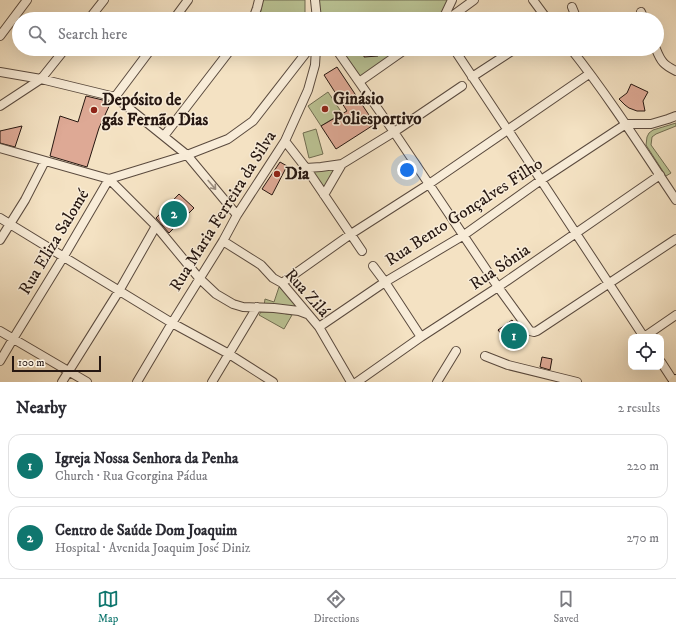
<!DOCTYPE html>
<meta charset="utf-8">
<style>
:root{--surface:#fff;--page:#f7f7f7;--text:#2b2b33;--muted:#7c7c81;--line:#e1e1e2;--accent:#0f766e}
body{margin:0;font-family:"IM FELL DW Pica",serif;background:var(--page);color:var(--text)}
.controls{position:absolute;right:12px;bottom:12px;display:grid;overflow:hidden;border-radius:8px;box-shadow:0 4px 16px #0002}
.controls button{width:36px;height:36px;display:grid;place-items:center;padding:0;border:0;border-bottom:1px solid var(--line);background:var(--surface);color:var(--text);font:20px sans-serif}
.scale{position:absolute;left:12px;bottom:10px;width:89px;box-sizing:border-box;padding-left:4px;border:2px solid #261711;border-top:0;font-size:11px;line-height:14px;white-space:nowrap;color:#261711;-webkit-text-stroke:3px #f8ecd8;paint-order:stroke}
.you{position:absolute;left:407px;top:170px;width:14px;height:14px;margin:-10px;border:3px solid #fff;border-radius:50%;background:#1a73e8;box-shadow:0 0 0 6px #1a73e833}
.badge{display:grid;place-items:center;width:26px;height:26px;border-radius:50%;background:var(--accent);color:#fff;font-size:13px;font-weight:700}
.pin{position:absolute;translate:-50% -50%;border:2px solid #fff;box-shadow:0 1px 4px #0006}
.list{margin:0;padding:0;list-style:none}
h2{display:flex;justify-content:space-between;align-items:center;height:52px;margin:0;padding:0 16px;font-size:17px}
h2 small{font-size:13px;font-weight:400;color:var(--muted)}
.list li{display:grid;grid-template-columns:26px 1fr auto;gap:12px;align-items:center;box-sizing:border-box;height:64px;margin:0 8px 8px;padding:0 8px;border:1px solid var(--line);border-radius:12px}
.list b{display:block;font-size:15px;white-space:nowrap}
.list p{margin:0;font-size:13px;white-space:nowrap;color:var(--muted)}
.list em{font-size:13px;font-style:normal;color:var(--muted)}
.icon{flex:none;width:22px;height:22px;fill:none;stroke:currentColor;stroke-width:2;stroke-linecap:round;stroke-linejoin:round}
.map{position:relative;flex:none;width:676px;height:382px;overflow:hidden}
.search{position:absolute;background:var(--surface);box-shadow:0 4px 16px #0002;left:12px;right:12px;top:12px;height:44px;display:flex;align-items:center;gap:10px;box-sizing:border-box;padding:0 14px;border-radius:22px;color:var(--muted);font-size:15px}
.sheet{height:196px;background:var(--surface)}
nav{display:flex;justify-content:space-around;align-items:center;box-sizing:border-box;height:56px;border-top:1px solid var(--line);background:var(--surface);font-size:11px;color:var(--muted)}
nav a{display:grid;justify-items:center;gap:2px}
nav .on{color:var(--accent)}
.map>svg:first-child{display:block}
.green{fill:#bbc394;stroke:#706d52}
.building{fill:#dea995;stroke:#261711}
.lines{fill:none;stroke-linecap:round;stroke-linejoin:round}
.minor-casing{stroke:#5a4a3e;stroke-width:10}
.major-casing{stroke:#261711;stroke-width:12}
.minor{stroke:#f8ecd8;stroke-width:8}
.major{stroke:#f4e2c3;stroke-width:10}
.oneway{stroke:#9a8c7e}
.poi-dot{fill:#8f2418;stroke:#f8ecd8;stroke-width:1.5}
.labels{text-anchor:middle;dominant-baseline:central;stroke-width:3;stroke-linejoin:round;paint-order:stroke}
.poi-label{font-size:17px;font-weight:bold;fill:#261711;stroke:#f8ecd8;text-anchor:start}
.street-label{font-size:17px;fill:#261711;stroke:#f8ecd8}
</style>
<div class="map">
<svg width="676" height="382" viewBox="0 0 676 382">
<rect width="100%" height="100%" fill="#f4e2c3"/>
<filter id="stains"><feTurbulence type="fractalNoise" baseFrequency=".005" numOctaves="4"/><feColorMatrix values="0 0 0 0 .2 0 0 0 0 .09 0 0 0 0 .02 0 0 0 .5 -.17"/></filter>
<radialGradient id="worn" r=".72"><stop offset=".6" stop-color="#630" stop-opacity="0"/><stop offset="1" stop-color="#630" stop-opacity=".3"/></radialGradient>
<path class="green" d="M263,0h42v18l-45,-3z
M318,0h132l-9,19h-121z
M340,49h61l-40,28z
M328,92l14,21 -21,13 -13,-20z
M676,123v3l-20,8 -4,3 -1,8 20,28 -5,3 -20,-31 1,-8 2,-4 4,-3z
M316,129l7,25 -14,4 -6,-25z
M338,166l-13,22 -11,-14 -1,-4z
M279,287l5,4 16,18 -36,-3 1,-7 9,3z
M261,312h16l15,3 -8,14 -25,-14z"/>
<path class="building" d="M364,51h14v5l-14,1z
M337,67l38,57 -39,25 -15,-23 26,-15 -23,-36z
M631,84l17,8 -5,9 2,10h-8l-8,-3 -4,-3 -6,-6 8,-6z
M86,96l25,6 -12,26 -12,39 -37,-11 10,-40 18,6z
M22,126l-7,21 -15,-4v-12z
M280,162l7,4 -15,29 -10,-6z
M179,194l15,14 -25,25 -13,-15z
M512,320l4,5 1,-1 10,15 -5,2 -7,1v1l-6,1 -11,-14z
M542,357l10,2 -2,11 -10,-3z"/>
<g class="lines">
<g class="minor-casing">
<path id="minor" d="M315,0l2,19
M533,0l14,19
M572,7l4,10 -4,2
M641,12l3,7
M89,19l15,-19
M174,19l14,-19
M253,19l4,-11 2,-8
M443,19l9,-19
M448,19l26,-19
M0,36l27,-36
M336,49l58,83 104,155 32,44 4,1 3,-1 139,-92
M454,49l51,77
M571,49c38,48 71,100 105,151
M656,49c5,13 8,16 20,22
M0,72l41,7 74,18 72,58 50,60
M472,77l43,-28
M359,82l47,-33
M115,97l36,-48
M0,106l41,-27 24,-30
M508,130l136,207
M164,136l67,-87
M285,141l21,27 56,83
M0,148l109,31 47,47 43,52 17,16 17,10 10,3 31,1 25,3 8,3
M306,168l15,-1 21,-3 52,-32 68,-46
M109,179l78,-24 41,-16 25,-18 56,-72
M324,195l18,-31
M0,218l172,105 57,31 44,28
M0,240l25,-40 20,-39
M223,241l38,24 12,13 9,5 37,44 32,55
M373,266l12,16 36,55
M282,283l69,-49 78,-50 160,-110
M319,327l66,-45 79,-47 77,-55 85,-56h25l17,-5 8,-3
M0,331l87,51
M644,337l32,-22
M485,356l23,9 69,17
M0,361l13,-22 51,-83 45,-77
M661,362l13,20
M62,382l57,-91 37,-65
M137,382l35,-59 51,-82 14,-26 48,-74 23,-51 7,-25 1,-16
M212,382l45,-75
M357,382l64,-45 77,-50 162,-112
M437,382l19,-31"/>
</g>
<g class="major-casing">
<path id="major" d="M674,382l2,-2"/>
</g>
<use href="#minor" class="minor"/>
<use href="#major" class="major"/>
</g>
<defs><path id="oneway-shaft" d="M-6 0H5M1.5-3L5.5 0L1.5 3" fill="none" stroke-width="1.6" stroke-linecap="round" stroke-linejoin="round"/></defs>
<use class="oneway" href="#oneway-shaft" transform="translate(212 185) rotate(50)"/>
<g class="poi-dot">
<circle cx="325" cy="109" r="4"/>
<circle cx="94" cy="110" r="4"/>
<circle cx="277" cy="174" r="4"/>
</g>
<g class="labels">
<g class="poi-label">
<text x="333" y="99">Ginásio<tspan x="333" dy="20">Poliesportivo</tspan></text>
<text x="102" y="100">Depósito de<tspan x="102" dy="20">gás Fernão Dias</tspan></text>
<text x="285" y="174">Dia</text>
</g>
<g class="street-label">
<text transform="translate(223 211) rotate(-58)">Rua Maria Ferreira da Silva</text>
<text transform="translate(464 212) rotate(-33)">Rua Bento Gonçalves Filho</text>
<text transform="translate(54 242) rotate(-59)">Rua Eliza Salomé</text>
<text transform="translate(500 267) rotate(-34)">Rua Sônia</text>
<text transform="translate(307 293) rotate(48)">Rua Zilá</text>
</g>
</g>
<rect width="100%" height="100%" filter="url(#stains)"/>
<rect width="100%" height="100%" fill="url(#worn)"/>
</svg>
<div class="controls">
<button><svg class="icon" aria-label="locate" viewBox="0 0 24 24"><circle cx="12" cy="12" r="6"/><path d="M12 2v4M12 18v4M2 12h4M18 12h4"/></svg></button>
</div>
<div class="scale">100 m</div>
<div class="you"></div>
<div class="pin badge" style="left:514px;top:336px">1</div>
<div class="pin badge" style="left:174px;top:214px">2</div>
<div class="search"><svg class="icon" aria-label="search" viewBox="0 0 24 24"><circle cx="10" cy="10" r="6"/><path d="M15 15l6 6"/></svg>Search here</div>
</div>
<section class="sheet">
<h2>Nearby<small>2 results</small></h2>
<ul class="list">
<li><span class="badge">1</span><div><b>Igreja Nossa Senhora da Penha</b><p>Church · Rua Georgina Pádua</p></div><em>220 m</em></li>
<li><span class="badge">2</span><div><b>Centro de Saúde Dom Joaquim</b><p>Hospital · Avenida Joaquim José Diniz</p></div><em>270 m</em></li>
</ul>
</section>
<nav>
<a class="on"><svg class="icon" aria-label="map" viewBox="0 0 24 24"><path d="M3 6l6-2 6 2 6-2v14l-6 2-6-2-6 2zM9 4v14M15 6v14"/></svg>Map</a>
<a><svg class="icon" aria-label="directions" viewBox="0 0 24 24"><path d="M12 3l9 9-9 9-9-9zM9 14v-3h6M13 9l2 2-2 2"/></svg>Directions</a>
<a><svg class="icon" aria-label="saved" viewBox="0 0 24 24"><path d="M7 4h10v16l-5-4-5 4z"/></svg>Saved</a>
</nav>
